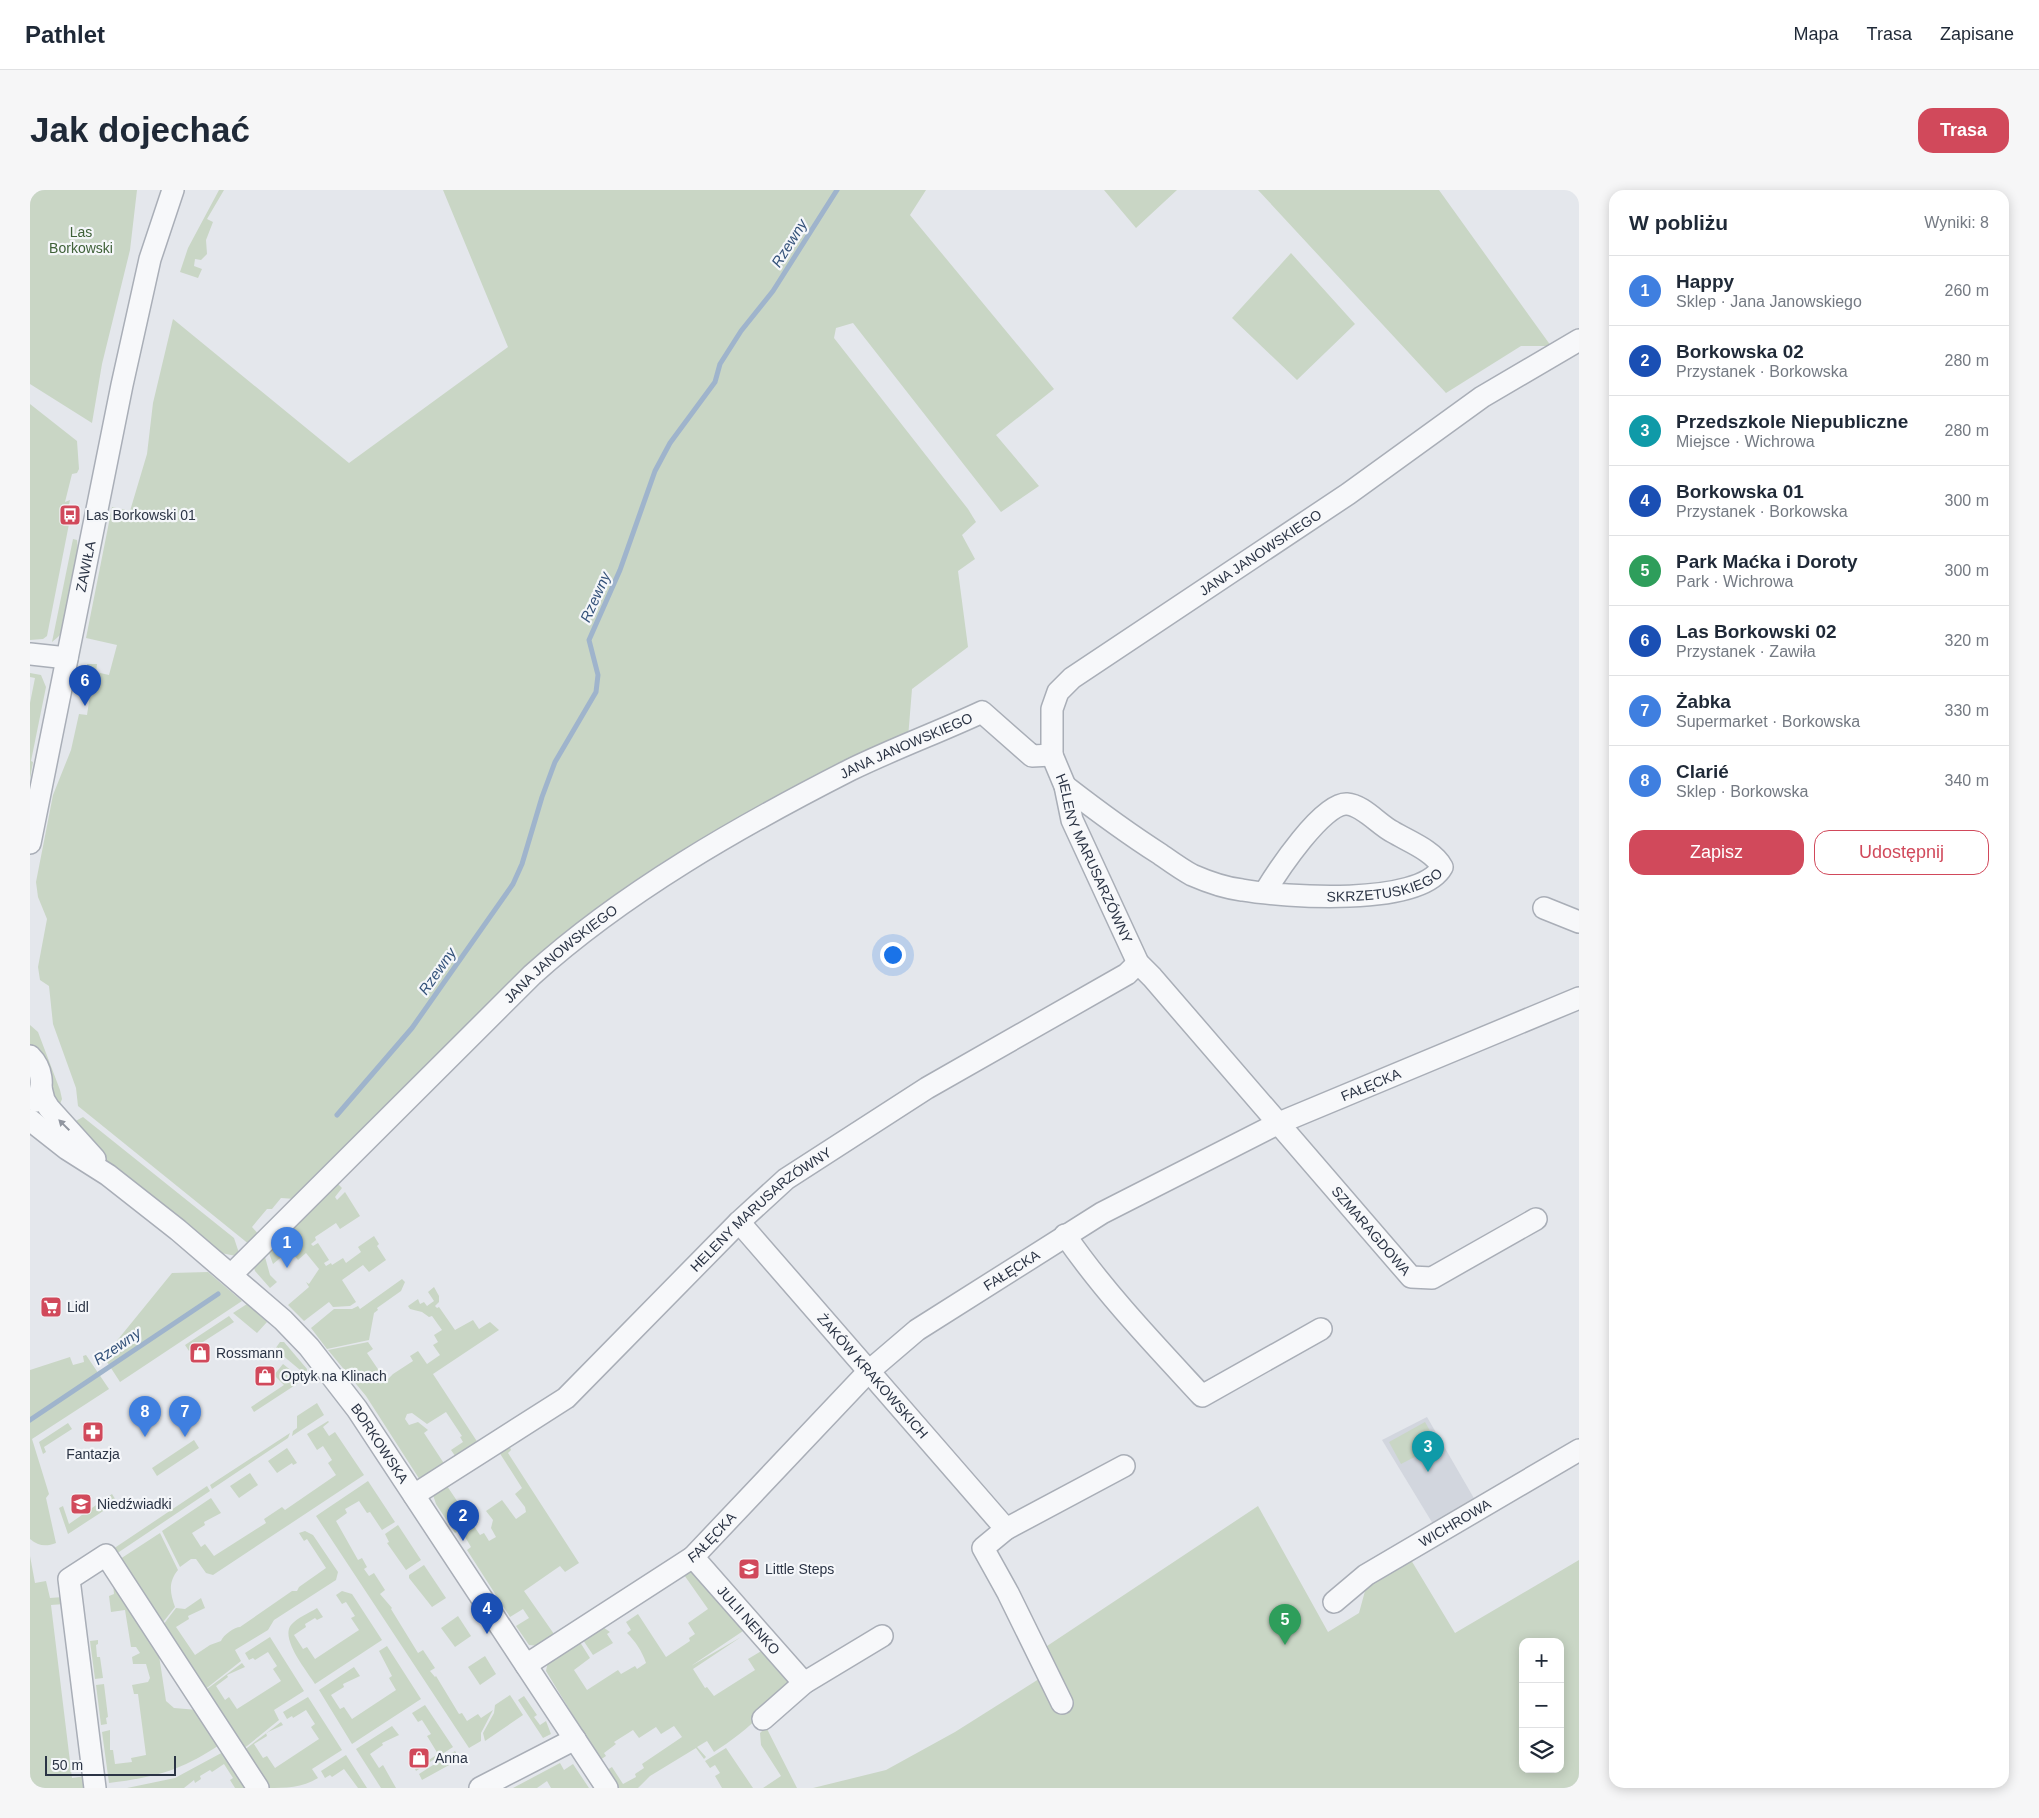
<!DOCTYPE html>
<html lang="pl">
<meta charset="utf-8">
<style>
:root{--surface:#fff;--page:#f6f6f7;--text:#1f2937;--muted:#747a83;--line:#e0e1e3;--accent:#d1495b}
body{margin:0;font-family:Helvetica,sans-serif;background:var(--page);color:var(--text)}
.controls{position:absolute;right:15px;bottom:15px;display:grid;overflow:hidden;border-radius:10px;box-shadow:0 2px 12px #0003}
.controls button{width:45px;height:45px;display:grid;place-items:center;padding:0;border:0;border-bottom:1px solid var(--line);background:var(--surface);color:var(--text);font:25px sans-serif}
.scale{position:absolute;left:15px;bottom:12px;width:131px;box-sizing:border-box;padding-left:5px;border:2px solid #2b3445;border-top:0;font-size:14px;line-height:18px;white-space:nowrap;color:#2b3445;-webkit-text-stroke:4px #f4f6f9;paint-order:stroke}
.you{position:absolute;left:862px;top:764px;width:18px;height:18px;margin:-12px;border:4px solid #fff;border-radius:50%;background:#1a73e8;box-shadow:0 0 0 8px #1a73e833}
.badge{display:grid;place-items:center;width:32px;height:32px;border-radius:50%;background:var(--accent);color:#fff;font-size:16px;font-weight:700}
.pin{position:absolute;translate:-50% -41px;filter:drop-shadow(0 1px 2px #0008)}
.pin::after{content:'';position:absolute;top:26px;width:18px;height:15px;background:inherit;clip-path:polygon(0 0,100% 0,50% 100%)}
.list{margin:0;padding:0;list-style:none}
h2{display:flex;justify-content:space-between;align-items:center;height:65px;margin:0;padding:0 20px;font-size:21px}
h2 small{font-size:16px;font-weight:400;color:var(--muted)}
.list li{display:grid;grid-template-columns:32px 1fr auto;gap:15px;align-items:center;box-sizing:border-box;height:70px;padding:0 20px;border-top:1px solid var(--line)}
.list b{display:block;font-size:19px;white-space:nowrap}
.list p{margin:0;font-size:16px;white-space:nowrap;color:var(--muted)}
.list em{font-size:16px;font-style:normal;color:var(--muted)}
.actions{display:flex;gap:10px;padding:15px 20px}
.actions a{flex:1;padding:11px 0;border:1px solid var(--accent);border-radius:15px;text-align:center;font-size:18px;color:var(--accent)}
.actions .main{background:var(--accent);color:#fff}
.icon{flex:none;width:28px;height:28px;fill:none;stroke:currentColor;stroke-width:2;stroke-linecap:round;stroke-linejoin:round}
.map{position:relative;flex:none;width:1549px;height:1598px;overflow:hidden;border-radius:15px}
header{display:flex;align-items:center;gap:30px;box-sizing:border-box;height:70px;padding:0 25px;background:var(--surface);border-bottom:1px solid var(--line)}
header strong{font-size:24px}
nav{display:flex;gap:28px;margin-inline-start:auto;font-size:18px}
.intro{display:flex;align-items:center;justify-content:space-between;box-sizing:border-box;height:120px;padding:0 30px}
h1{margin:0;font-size:35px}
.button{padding:12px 22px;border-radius:15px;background:var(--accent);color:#fff;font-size:18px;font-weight:700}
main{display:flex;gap:30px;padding:0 30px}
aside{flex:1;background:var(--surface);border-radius:15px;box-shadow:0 2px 12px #0003}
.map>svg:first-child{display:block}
.built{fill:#d2d6de}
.green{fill:#c9d6c5;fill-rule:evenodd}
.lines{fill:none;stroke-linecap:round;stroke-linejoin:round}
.stream{stroke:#9fb4cc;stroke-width:5}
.minor-casing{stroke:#a9aeb7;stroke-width:24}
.minor{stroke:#f7f8fa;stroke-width:21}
.oneway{fill:#9196a0}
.labels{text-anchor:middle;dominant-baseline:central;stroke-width:4.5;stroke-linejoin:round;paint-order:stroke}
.park-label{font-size:14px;fill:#3f6138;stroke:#f4f6f9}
.poi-label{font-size:14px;fill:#2b3445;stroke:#f4f6f9;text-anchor:start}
.street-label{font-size:14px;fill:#2b3445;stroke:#f4f6f9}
.water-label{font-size:15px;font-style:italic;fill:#34527a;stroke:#f4f6f9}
</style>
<header>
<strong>Pathlet</strong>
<nav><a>Mapa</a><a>Trasa</a><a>Zapisane</a></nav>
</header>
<div class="intro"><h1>Jak dojechać</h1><a class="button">Trasa</a></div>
<main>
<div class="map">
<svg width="1549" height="1598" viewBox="0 0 1549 1598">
<rect width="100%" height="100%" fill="#e4e7ec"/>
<path class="built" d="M1397,1227l48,83 -42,24 -51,-84z"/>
<path class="green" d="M0,0h107l-7,60 -28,114 -10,59 -62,-39z
M189,0h5l-17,29 6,3 -7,18 1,14 -6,6 -6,-1 -1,7 8,3 -4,9 -18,-6 8,-24z
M413,0h483l-16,25 144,174 -58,46 43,51 -38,26 -148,-189 -17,5 -2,10 134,171 8,13 -14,13 13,24 -17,12 10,76 -56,42 -4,49 -322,182 -291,279 -14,-1 -9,11h-5l-15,18 10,11 -12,7 -172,-139 -2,-18 -23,-64 -4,-38 -9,-6 -2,-13 9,-48 -9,-22 -2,-15 17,-87 18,-45 8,-36 8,1 6,-40 -5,-2 -1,-9h10l-1,8 13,3 8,-30 -31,-7 26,-131 18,4 17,-57 6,-51 20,-84 176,144 159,-116z
M1074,0h73l-41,38z
M1228,0h181l112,156h-30l-75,47z
M1261,63l64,71 -58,56 -65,-62z
M0,214l47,37 2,28 -2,4 -5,1 -7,28 5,-2 -5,22 4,2 -22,112 -4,3 -13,1z
M43,349l4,1c3,9 -11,84 -16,93 -2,4 -6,6 -9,9z
M0,483l11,2 5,12 -15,74 2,1 -3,17v-76l5,-25 -5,-1z
M0,835l8,7 22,58 2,9 -4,10 -28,-65z
M53,927l151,121 5,15 -3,3 -15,-3 -122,-98 -27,-32z
M308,994l4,4 -7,9 2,3 8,-8 15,24 -20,13 -4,-6 -21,14 1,3 -5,4 2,2 5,-3 11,17 -5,3 2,3 5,-3 1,2 11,-7 3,5 15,-11 -3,-5 16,-11 5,8 -2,2 9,14 -17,12 -6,-7 -21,15 14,22 -6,4 -17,1 -4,-5 -25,19 -16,-16 21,-18 -3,-5 3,2 10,-15 -13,-16 -8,7 -8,-10 -17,14 -4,-11z
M235,1067l5,18 7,7 -7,6 -15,-17 -1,-3z
M178,1082l34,29 -122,81 -20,-31 9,-4 2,1 61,-75z
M372,1089l3,3 -4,9 -24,17 1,2 -4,3 -5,27 -42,9 -16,-21 23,-19h18l6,-3 2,3z
M404,1097l5,9v6l-4,4 2,2 2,-1 16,23 18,-10 6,9 11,-7 9,8 -66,44 47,72 -22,14 -7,-10 12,-8 -3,-5 2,-1 -16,-24 -19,12 -15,-11 -5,1 -2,5 4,6 9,-3 10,8 -4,3 23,35 -27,12 -54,-84 -38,-46 40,-8 5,7 -6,4 19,28 7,-7 20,-13 -3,-5 8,-5 9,13 13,-9 -7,-10 5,-3 -4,-7 8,-5 -10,-14 -3,1 -7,-5 -12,-3 -2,-3 10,-7 2,5 4,-2 3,4 7,-5 -6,-9z
M217,1114l20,18 -10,11 -24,-20z
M199,1126l5,6 -45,29 -4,-6z
M250,1152h4l23,27 -1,6 -31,-26z
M56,1165l23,34 -77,50 17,55 -3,4 10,45c-10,4 -18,3 -26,-4v-169l40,-13 3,8 11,-3 -1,-6z
M253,1174l20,16 -49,32 -3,-5 33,-22 -10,-10z
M287,1213l7,12 -32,21 1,-5 4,-3v-12z
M298,1231l1,1 -6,5 6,9 6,-4 29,43 -151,100 -7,-2 -10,-14h-5l-11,8 -18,-36 49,-33 10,15 -17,9 1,3 -13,8 9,14 4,-3 9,12 52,-33 -2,-4 18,-12 3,3 51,-35 -8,-12 4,-3 -9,-14 -6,4 -10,-16z
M1395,1232l13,23 -37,19 -12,-22z
M38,1233l4,6 -28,18 2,5 -3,2 -4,-12z
M260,1243l-2,5 -76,51 -2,-4z
M164,1250l5,8 -42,28 -5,-8z
M479,1255l2,5 -3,3 71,110 -14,9 -5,-6 -36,25 30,43 -15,12 -10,-1 -13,-19 13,-8 -6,-9 -13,8 -43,-67 4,-3 -10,-17 -6,3 -19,-29 -3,-9 14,-9 33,49 4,-2 5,8 7,-4 -5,-9 2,-8 -7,-9 16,-11 14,19 10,-7 -1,-5 -10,-13 7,-6 -23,-36z
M257,1258l10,15 -4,2 -1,-2 -15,10 -9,-12z
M220,1283l8,12 -19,13 -9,-12z
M338,1291l27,41 -13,8 -12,-18 -3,1 -8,-12 -14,8 2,4 -11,8 22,39 4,-2 5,9 -3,2 5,7 5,-3 11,17 -5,4 12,14 -1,1 27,44 5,-3 12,18 -5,3 5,6 1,-1 23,38 3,-1 5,8 11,-7 3,4 12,-8 -12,23v8l-12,7 -153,-232z
M177,1296l3,5 -97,65v-7z
M82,1304l5,8 -49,32 -9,-26 4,-2 6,18z
M1228,1316l70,126 31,-19 9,-33 43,-20 44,73 124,-73v228h-766l73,-18 69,-38 87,-55 -10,-21zM1493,1452h37v127h-37z
M368,1335l23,35 -15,10 -19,-27 2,-1 -4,-8z
M275,1341l8,4 25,37 -2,8 -62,40 -6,10 -33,20 6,11 -38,30 -40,-66 13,-17 9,1 16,-11 4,10 -17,8 1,3 -13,8 19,28 15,-10 11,-4c2,-6 14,-14 19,-14l52,-36h5l2,-4 27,-19 -19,-29 -3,2 -5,-8z
M130,1343l18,37c-10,12 -8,23 -3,37l-15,19 -43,-65z
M0,1366l5,27 11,-2 4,17 13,-1 1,7 -13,1 21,173 14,-2 1,12h-57z
M394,1375l22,33 -14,9 -23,-29v-3z
M662,1379l54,60 -55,37 50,-29 -48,32 12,19 2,-1 7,9 41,-26 -7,-11 15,-9 30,33c-24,26 -51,52 -79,69l-7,-11 -10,6 9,10 -2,2 -8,-11 -46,28 -12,12h-19l-12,-18 5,-3 11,17 13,-7 -1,-3 9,-6 -2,-4 40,-27 -8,-11 -13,8 -5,-7 -17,11 -6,-8 -19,12 2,2 -12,9 2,3 -6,4 -54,-89 2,-10 30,-22 12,19 -16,12 13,20 31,-20 3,4 14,-8 2,3 9,-6c-4,-12 -11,-22 -19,-30l4,-3 -5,-8 12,-8 28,43 24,-16 -1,-3 6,-4 -7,-11 20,-14 -26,-37z
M83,1393l45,66 8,52 8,7 24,2 23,34c-41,27 -65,33 -112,39l-7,-51 8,-2v20h3l2,14 17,-2 -1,-4 15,-3 -8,-61h-4l-2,-9 16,-3 2,-4 -4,-14h-13l-1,-7 8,-4 -4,-6h-5l-6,-37 -14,2 -2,-16 5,-2z
M312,1401l10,3 30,46 -67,44c-8,-13 -35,-45 -24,-59 6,-7 18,-12 26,-17l6,9 -6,3 -2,-2 -10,6 1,3 -12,8 9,14 4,-2 8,12 44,-29 -8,-12 4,-2 -9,-14 -4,2 -6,-9z
M428,1426l13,20 -16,11 -14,-19z
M570,1435l10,7 -3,2 6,9 -20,12 -12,-18z
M240,1447l34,54 -30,19 5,10 -37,30 -39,-58 39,-29 3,4 -18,8 1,2 -12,9 9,14 4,-3 8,12 44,-28 -8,-12 4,-3 -9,-14 -13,8 -2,-2 -4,2 -4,-7z
M68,1450v4l-2,1 1,12h3l3,21 -8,1 -5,-38z
M357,1456l34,53 -69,45 -33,-54 35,-23 6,9 -17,8 1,3 -13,8 9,14 4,-2 8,12 44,-29 -7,-12 3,-2 -13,-25z
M455,1466l11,18 -16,11 -12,-18z
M74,1494l4,33 -2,1 1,6 -6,1 -5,-40z
M480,1505l13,20 -38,26 -2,-8 11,-20 1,-8z
M494,1506l13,19 -3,2 6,8 6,-4 5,13 -8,4 -25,-38z
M278,1507l34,53 -30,19 6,9c-16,10 -32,10 -51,10l-24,-37 38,-29 2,3 -17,8 1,3 -13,8 9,14 4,-2 8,12 44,-29 -8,-12 4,-3 -9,-14 -13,8 -1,-2 -5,3 -4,-7z
M395,1515l28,42 -37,24 -1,-2 23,-15 -11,-18 4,-2 -9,-14 -4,2 -6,-9z
M362,1536l7,9 -17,8 1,2 -13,9 9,14 4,-3 13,23h-15l-25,-39z
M736,1537l31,61h-34l18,-12 -20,-31 -1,-12z
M696,1558l27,40h-31l-7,-12 5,-3 -5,-8 -5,3 -5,-7z
M195,1561l25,37h-15l-5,-8 3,-2 -9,-14 -12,8 -2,-2 -10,6 1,3 -6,4 -1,-3 -10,8h-57l48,-10z
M425,1561l5,8 -38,21 -3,-6z
M316,1565l21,33h-9l-14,-19 -12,8 -2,-2 -5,3 -4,-7z
M530,1573l4,7 9,-6 16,24h-38l-4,-7 -10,7h-24z"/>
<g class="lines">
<path class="stream" d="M307,925l75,-87 101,-144 9,-20 20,-67 13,-35 41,-70 2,-17 -9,-35 31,-70 35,-99 15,-28 45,-61 5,-18 21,-33 32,-40 64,-101
M0,1230l188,-126"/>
<g class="minor-casing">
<g id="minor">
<path d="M0,464l37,4"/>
<path id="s1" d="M1022,565l13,31 7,34 66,143 14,14 259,300 21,1 104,-59"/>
<path id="s2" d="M1035,596c31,24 62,47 95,68 10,7 21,15 32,21 16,7 33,13 50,15 42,7 178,17 200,-23 -8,-16 -34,-26 -49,-35 -14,-7 -30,-27 -46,-28 -24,-2 -70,68 -82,88"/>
<path id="s3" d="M0,653l92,-458 28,-126 23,-69"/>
<path d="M1514,718l35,14"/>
<path d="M0,866c12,12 15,30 6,45"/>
<path d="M11,898l3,12 5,8 46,51"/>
<path id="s4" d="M0,930l37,29 41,26 70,55 105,90 26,27 48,62 250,379"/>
<path id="s5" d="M709,1032l267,307 118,-63"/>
<path d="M1035,1045c40,58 89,109 137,161l119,-67"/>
<path id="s6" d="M202,1084l300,-299c92,-83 208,-149 318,-205 43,-21 89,-38 132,-58l50,44 20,-1v-46l6,-17 14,-14 276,-184 134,-97 97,-57"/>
<path id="s7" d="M384,1305l152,-97 173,-176 47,-43 141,-91 200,-114 11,-11"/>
<path d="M976,1339l-23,19 25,45 54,110"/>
<path id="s8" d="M663,1367l111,126"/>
<path id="s9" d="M1304,1412l32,-27 213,-125"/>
<path id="s10" d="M496,1475l167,-108 176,-186 48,-41 185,-117 177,-90 300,-125"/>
<path d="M733,1529l41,-36 78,-47"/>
<path d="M65,1598l-26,-209 37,-24 152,233"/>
<path d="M450,1598l95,-49"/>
</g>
</g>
<use href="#minor" class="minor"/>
</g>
<defs><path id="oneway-solid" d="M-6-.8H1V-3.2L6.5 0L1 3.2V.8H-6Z" transform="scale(1.25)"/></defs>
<use class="oneway" href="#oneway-solid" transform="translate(34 935) rotate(-135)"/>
<defs>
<g id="bus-square" transform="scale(1.125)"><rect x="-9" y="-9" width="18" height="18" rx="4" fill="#d1495b" stroke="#f4f6f9"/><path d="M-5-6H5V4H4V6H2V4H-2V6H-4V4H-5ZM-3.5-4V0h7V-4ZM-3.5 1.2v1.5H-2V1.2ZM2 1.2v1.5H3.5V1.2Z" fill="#fff"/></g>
<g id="supermarket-square" transform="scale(1.125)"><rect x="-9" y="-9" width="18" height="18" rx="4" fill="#d1495b" stroke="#f4f6f9"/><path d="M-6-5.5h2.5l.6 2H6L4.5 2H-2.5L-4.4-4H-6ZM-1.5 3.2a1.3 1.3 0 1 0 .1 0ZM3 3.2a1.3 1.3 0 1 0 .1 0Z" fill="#fff"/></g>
<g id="shop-square" transform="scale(1.125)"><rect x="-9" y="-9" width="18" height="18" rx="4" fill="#d1495b" stroke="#f4f6f9"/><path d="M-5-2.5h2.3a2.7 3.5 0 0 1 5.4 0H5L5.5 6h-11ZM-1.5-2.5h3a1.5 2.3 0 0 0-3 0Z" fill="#fff"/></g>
<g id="pharmacy-square" transform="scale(1.125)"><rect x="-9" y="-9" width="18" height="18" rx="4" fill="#d1495b" stroke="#f4f6f9"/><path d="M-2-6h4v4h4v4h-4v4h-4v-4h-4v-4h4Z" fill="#fff"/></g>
<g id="school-square" transform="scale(1.125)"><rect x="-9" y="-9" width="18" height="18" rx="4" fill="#d1495b" stroke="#f4f6f9"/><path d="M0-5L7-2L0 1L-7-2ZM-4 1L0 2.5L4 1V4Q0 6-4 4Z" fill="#fff"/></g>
</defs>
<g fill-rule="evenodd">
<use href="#bus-square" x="40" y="325"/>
<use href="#supermarket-square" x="21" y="1117"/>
<use href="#shop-square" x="170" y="1163"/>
<use href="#shop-square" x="235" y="1186"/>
<use href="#pharmacy-square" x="63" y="1242"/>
<use href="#school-square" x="51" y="1314"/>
<use href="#school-square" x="719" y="1379"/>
<use href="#shop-square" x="389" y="1568"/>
</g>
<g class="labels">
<g class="park-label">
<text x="51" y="42">Las<tspan x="51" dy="16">Borkowski</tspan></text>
</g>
<g class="poi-label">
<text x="56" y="325">Las Borkowski 01</text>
<text x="37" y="1117">Lidl</text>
<text x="186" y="1163">Rossmann</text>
<text x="251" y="1186">Optyk na Klinach</text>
<text x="63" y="1264" text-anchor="middle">Fantazja</text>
<text x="67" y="1314">Niedźwiadki</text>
<text x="735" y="1379">Little Steps</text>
<text x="405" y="1568">Anna</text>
</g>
<g class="street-label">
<text stroke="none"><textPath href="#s6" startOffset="1344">JANA JANOWSKIEGO</textPath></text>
<text stroke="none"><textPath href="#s3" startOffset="282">ZAWIŁA</textPath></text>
<text stroke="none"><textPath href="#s6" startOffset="864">JANA JANOWSKIEGO</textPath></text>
<text stroke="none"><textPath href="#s1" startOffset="112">HELENY MARUSARZÓWNY</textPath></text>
<text stroke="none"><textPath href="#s2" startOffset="352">SKRZETUSKIEGO</textPath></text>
<text stroke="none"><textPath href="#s6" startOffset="459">JANA JANOWSKIEGO</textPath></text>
<text stroke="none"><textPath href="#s10" startOffset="1035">FAŁĘCKA</textPath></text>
<text stroke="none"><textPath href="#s7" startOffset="452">HELENY MARUSARZÓWNY</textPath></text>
<text stroke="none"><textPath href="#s1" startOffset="581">SZMARAGDOWA</textPath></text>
<text stroke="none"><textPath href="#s10" startOffset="630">FAŁĘCKA</textPath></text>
<text stroke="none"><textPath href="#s5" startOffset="204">ŻAKÓW KRAKOWSKICH</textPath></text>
<text stroke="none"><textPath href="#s4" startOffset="480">BORKOWSKA</textPath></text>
<text stroke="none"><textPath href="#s9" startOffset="145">WICHROWA</textPath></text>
<text stroke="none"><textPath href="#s10" startOffset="226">FAŁĘCKA</textPath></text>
<text stroke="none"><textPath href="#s8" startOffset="84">JULII NENKO</textPath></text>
</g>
<g class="water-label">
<text transform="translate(759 53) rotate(-58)">Rzewny</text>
<text transform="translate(565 407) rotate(-66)">Rzewny</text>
<text transform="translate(407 781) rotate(-55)">Rzewny</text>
<text transform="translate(87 1156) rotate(-34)">Rzewny</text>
</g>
</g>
</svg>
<div class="controls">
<button>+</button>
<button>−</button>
<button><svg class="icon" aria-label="layers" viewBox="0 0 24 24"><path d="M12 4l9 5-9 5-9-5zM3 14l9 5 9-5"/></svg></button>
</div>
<div class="scale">50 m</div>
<div class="you"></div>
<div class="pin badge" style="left:257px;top:1078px;background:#3f7fe0">1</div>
<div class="pin badge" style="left:433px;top:1351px;background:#1a4fb4">2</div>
<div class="pin badge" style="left:1398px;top:1282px;background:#0f9aa8">3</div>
<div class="pin badge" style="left:457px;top:1444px;background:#1a4fb4">4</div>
<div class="pin badge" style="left:1255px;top:1455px;background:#2e9e5b">5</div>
<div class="pin badge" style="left:55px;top:516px;background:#1a4fb4">6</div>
<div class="pin badge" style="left:155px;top:1247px;background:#3f7fe0">7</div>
<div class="pin badge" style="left:115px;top:1247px;background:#3f7fe0">8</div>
</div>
<aside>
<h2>W pobliżu<small>Wyniki: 8</small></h2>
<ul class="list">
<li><span class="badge" style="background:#3f7fe0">1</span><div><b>Happy</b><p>Sklep · Jana Janowskiego</p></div><em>260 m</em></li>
<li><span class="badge" style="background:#1a4fb4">2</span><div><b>Borkowska 02</b><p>Przystanek · Borkowska</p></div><em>280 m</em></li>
<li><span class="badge" style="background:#0f9aa8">3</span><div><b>Przedszkole Niepubliczne</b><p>Miejsce · Wichrowa</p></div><em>280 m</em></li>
<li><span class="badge" style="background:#1a4fb4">4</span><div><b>Borkowska 01</b><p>Przystanek · Borkowska</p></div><em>300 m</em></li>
<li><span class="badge" style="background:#2e9e5b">5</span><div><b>Park Maćka i Doroty</b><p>Park · Wichrowa</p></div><em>300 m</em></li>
<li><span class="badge" style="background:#1a4fb4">6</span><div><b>Las Borkowski 02</b><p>Przystanek · Zawiła</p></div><em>320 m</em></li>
<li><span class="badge" style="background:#3f7fe0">7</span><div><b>Żabka</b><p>Supermarket · Borkowska</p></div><em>330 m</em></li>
<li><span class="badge" style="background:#3f7fe0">8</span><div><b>Clarié</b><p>Sklep · Borkowska</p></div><em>340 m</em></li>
</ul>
<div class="actions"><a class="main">Zapisz</a><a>Udostępnij</a></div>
</aside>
</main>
